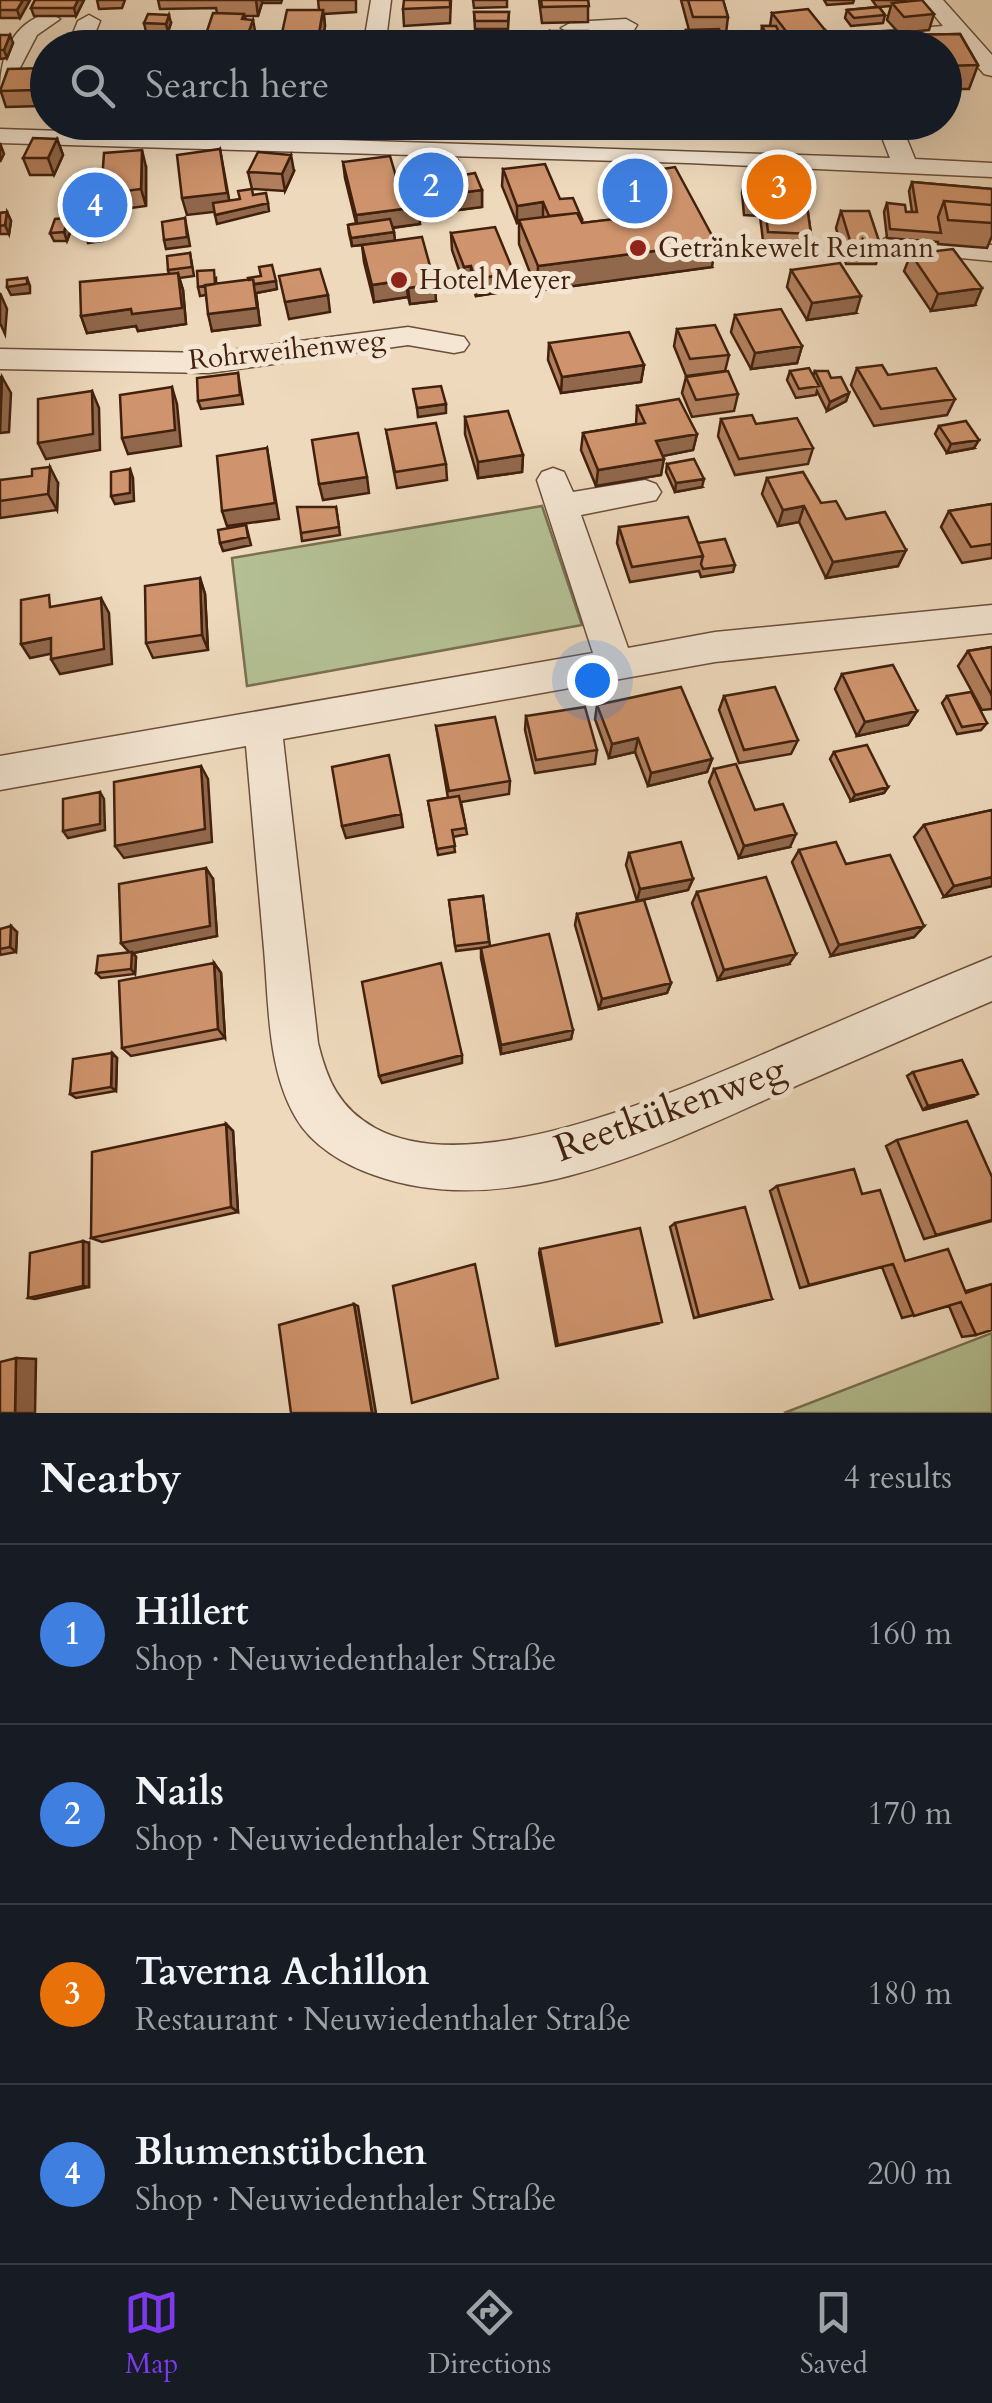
<!DOCTYPE html>
<meta charset="utf-8">
<style>
:root{--surface:#171b24;--page:#242831;--text:#f1f3f6;--muted:#9ea1a6;--line:#363941;--accent:#7c3aed}
body{margin:0;font-family:Cardo,serif;background:var(--page);color:var(--text)}
.you{position:absolute;left:592px;top:680px;width:35px;height:35px;margin:-25px;border:8px solid #fff;border-radius:50%;background:#1a73e8;box-shadow:0 0 0 15px #1a73e833}
.badge{display:grid;place-items:center;width:65px;height:65px;border-radius:50%;background:var(--accent);color:#fff;font-size:32px;font-weight:700}
.pin{position:absolute;translate:-50% -50%;border:5px solid #fff;box-shadow:0 2px 10px #0006}
.list{margin:0;padding:0;list-style:none}
h2{display:flex;justify-content:space-between;align-items:center;height:130px;margin:0;padding:0 40px;font-size:42px}
h2 small{font-size:32px;font-weight:400;color:var(--muted)}
.list li{display:grid;grid-template-columns:65px 1fr auto;gap:30px;align-items:center;box-sizing:border-box;height:180px;padding:0 40px;border-top:2px solid var(--line)}
.list b{display:block;font-size:38px;white-space:nowrap}
.list p{margin:0;font-size:32px;white-space:nowrap;color:var(--muted)}
.list em{font-size:32px;font-style:normal;color:var(--muted)}
.icon{flex:none;width:55px;height:55px;fill:none;stroke:currentColor;stroke-width:2;stroke-linecap:round;stroke-linejoin:round}
.map{position:relative;flex:none;width:992px;height:1413px;overflow:hidden}
.search{position:absolute;background:var(--surface);box-shadow:0 10px 40px #0002;left:30px;right:30px;top:30px;height:110px;display:flex;align-items:center;gap:25px;box-sizing:border-box;padding:0 35px;border-radius:55px;color:var(--muted);font-size:38px}
.sheet{height:850px;background:var(--surface)}
nav{display:flex;justify-content:space-around;align-items:center;box-sizing:border-box;height:140px;border-top:2px solid var(--line);background:var(--surface);font-size:28px;color:var(--muted)}
nav a{display:grid;justify-items:center;gap:5px}
nav .on{color:var(--accent)}
.map>svg:first-child{display:block}
.green{fill:#b4c094;stroke:#7a7051;stroke-width:2.5}
.lines{fill:none;stroke-linecap:round;stroke-linejoin:round}
.minor-casing{stroke:#6c4f3a;stroke-width:3}
.minor{fill:#f4e6d3;fill-rule:evenodd}
.wall{fill:#b27f5e;stroke:#41210e;stroke-width:2.5}
.shaded-wall{fill:#91684c;stroke:#41210e;stroke-width:2.5}
.building{fill:#cf946d;stroke:#41210e;stroke-width:2.5}
.poi-dot{fill:#8f2418;stroke:#f4e6d3;stroke-width:4}
.labels{text-anchor:middle;dominant-baseline:central;stroke-width:10;stroke-linejoin:round;paint-order:stroke}
.far-poi-label{font-size:28px;fill:#41210e;stroke:#f4e6d3;text-anchor:start}
.far-street-label{font-size:28px;fill:#41210e;stroke:#f4e6d3}
.near-street-label{font-size:38px;fill:#41210e;stroke:#f4e6d3}
</style>
<div class="map">
<svg width="992" height="1413" viewBox="0 0 992 1413">
<rect width="100%" height="100%" fill="#eed9bc"/>
<filter id="stains"><feTurbulence type="fractalNoise" baseFrequency=".002" numOctaves="4"/><feColorMatrix values="0 0 0 0 .2 0 0 0 0 .09 0 0 0 0 .02 0 0 0 .5 -.17"/></filter>
<radialGradient id="worn" r=".72"><stop offset=".6" stop-color="#630" stop-opacity="0"/><stop offset="1" stop-color="#630" stop-opacity=".3"/></radialGradient>
<path class="green" d="M542,506l40,119 -335,61 -15,-128z
M992,1333v80h-208z"/>
<g class="lines">
<g class="minor-casing">
<path id="minor" d="M371,0h20l-6,48h-22z
M922,0h21l49,55v21l-8,-2 -31,-36 -101,10 -12,-7 11,-7 92,-8z
M49,13l11,6 -23,16 -26,50 -11,7c0,-35 11,-69 49,-79z
M89,15l11,6 -11,27h-22l11,-27z
M626,19l11,6 -3,5 -62,4 -11,-6 11,-6z
M876,122h24l15,37 77,4v14l-304,-14 -688,-20v-14l890,29z
M897,231l13,7 82,7v16l-104,-10 -4,-12z
M408,327l56,10 5,7 -5,7 -10,2 -46,-8 -199,28 -209,-4v-20l209,4z
M553,468l11,4 9,20 72,-12 11,4 5,8 -5,8 -75,15 47,133 87,-16 277,-27v28l-277,29 -432,77 35,304c9,37 21,65 57,85 105,57 320,-45 421,-88 65,-28 130,-56 196,-83v44c-65,28 -129,56 -194,84 -127,56 -284,140 -424,90 -29,-10 -62,-29 -78,-57 -29,-49 -27,-114 -32,-169 -6,-68 -12,-135 -18,-203l-246,44v-34l593,-103 -56,-173 5,-8z"/>
</g>
<use href="#minor" class="minor"/>
</g>
<path class="wall" d="M0,0h30l-10,18h-20z
M35,0h49l-8,16h-42l-3,-8z
M97,0h28l-3,8 -23,1z
M158,0h124l-1,3h-19l-4,13h-14l12,20 -4,12h-43l-3,-14 11,-21 -1,-5 -56,1z
M318,0h38v12l-32,2 1,12 -3,17 16,5h-54l-2,-15 37,-23z
M451,0l-1,23 -46,3 -1,-17z
M473,0h34v7l-33,1z
M539,0h49v22l-46,1z
M681,0h42l5,17 -2,16h-5l4,15h-41l2,-18h3z
M824,0h30l-1,3 -26,2z
M872,0h34v2l28,12 -5,16 -30,3 -12,-13 4,-14 -12,1 6,8 -2,8 -32,3 -6,-8 2,-8 30,-3z
M474,12h35l-1,17h-33z
M772,13l49,33 -38,2 -4,-6 -1,1 -13,1 -4,-9 1,-9h8z
M144,23h27l-3,9h-22z
M550,31l40,13 -1,4h-38z
M960,34l18,31 -9,24h-25v-41h-43l4,-13z
M0,35l13,8 -6,15 -7,1z
M48,78v14l-6,14 -36,1 -6,-18z
M802,122h67l-1,3 -64,2z
M57,139l6,16 -9,20h-24l-7,-17z
M415,161h31l36,29v17l-54,7 -12,-36z
M343,162l57,28 18,17 2,17 -27,4 2,13 41,60 -26,3 -2,-7 -34,5 -10,-40 -2,-17 -10,1 -3,-13 -1,-8 8,-2 -11,-45z
M757,162l53,22 -4,15 5,35 -5,17 -42,-2 -4,-33 -16,-1 -2,-22 3,-17 9,1z
M618,166l94,101 -175,24 -18,-47v-22l-2,1 -15,-37 1,-17 57,30 22,20v4l45,-5 -12,-28z
M146,167v39l-23,3v6l-19,2 -1,24 -15,2 -3,-9v-15l-5,1 -6,-17 28,-22z
M294,171l-9,20 -33,-2 -4,-17z
M912,182l80,7v47l-5,12 -49,-4v-2l-51,-4 -3,-26 3,-9 19,9h6l-3,-21z
M841,211l40,36 -5,17h-30l-10,-36z
M7,212l4,9 -2,13h-9v-21z
M68,218l4,9 -5,14h-13l-4,-8z
M451,233l63,40v17l-38,6 -5,-13 -7,1 -12,-34z
M190,253l4,23 -15,2 4,12 3,34 -48,7 -2,-5 -49,7 -6,-17 88,-42 -1,-4z
M911,254l64,51 -44,6 -27,-40z
M791,270l65,43 -49,7 -20,-33z
M216,278v5l61,6 -21,4 4,32 -48,6 -6,-36 -6,1 -2,-9z
M735,315l67,31 -5,17 -46,6 -20,-37z
M677,329l52,26 -4,16 -39,5 -12,-30z
M549,343l95,22 -3,17 -80,11 -13,-33z
M857,368l31,7 67,24 -8,16 -73,11 -23,-41z
M790,371l23,5 2,-5 16,7 18,15 -3,8 -19,10 -10,-20 -1,4 -20,3 -9,-18z
M238,373l5,31 -42,5 -3,-8z
M686,377l52,17 -4,17 -42,6 -10,-24z
M637,406l60,28 -4,16 -31,6 -1,19 -65,11 -15,-36 2,-17 53,-9z
M465,417l58,38 -1,17 -44,6 -13,-44z
M721,419l35,5 57,24 -5,16 -73,11 -17,-39z
M939,426l35,22 -27,5 -12,-19z
M386,430l60,34 1,16 -50,8z
M667,464l35,23 -27,5 -9,-20z
M767,478l54,25 25,16 60,31 -8,16 -72,12 -27,-56 -21,4 -16,-32z
M0,480l58,3 -1,27 -57,8z
M992,504v54l-30,5 -21,-36 8,-16z
M336,507l4,28 -38,6 -1,-8z
M619,527l79,16 37,22 -2,7 -32,5 -2,-6 -69,11 -13,-39z
M200,578l5,16 3,56 -55,8 -7,-15z
M992,647v62l-10,1 -24,-44 10,-15z
M842,674l75,37 -9,14 -51,11 -22,-47z
M724,696l74,44 -7,14 -52,9 -20,-53z
M947,696l40,27 -6,7 -24,4 -15,-31z
M597,705l115,54 -5,13 -59,14 -13,-34 -26,6 -14,-39z
M526,716l71,34 -2,14 -60,9 -10,-43z
M436,726l74,55 -1,13 -48,8 6,32 -14,3 2,15 -17,3 -10,-54 20,-3z
M834,752l54,35 -4,6 -33,8 -21,-42z
M714,769l76,78 -51,11 -30,-76z
M992,810v76l-48,11 -30,-60 10,-12z
M799,850l47,14 78,62 -10,11 -83,19 -39,-94z
M629,853l64,26 -5,11 -51,11 -11,-36z
M213,879l4,57 -84,17 3,4 -1,17 -34,4 -5,-5 33,-21 -8,-9z
M697,892l92,72 -71,16 -26,-77z
M483,896l7,50 83,84 -2,9 -70,15 -20,-96v-10l-25,3 -7,-51z
M577,914l94,69 -4,10 -68,16 -24,-84z
M0,929l17,3 -1,20 -16,3z
M214,963l7,10 4,65 -94,18 -9,-8z
M112,1053l5,5 -1,33 -40,7 -6,-4z
M913,1072l59,25 -49,13 -16,-34z
M226,1124l7,7 5,81 -136,30 -11,-4z
M897,1140l95,81 -68,18 -38,-93z
M777,1186l85,8 43,67 61,30 26,-7 -16,51 -14,2 -13,-31 -47,12 -20,-51 -82,21 -30,-97z
M675,1223l97,76 -78,19 -24,-91z
M89,1243v44l-54,12 -7,-1z
M540,1249l117,75 -101,22 -17,-93z"/>
<path class="shaded-wall" d="M23,0h7l-10,18 -3,-8z
M78,0h6l-8,16 -2,-8z
M256,0h6v3l-4,13z
M323,10l2,16 -4,22 -2,-15z
M169,15l2,8 -3,9 -2,-8z
M253,20l3,16 -4,12h-1l-3,-14z
M825,30l-4,16 -35,2 3,-13z
M10,35l3,8 -6,15 -3,-8z
M175,35l3,13h-8z
M127,36l3,12h-8z
M44,68l4,10v14l-6,14 -6,-16z
M57,139l6,16 -9,20 -6,-17z
M0,143l4,11 -4,8z
M220,149l11,61 -44,5 -5,-17z
M142,150l4,17v39l-5,-17z
M291,155l3,16 -9,20 -3,-17z
M482,190v17l-54,7 -1,-17z
M118,192l5,17v6l-5,-16z
M543,202v17l-26,4v-17z
M268,203l1,8 -52,13 -2,-9z
M418,207l2,17 -62,8 -2,-17z
M101,209l3,8 -1,24 -3,-8z
M7,212l4,9 -2,13 -4,-9z
M68,218l4,9 -5,14 -3,-9z
M185,218l5,28 -24,3 -2,-9z
M394,232l1,9 -43,5 -1,-8z
M716,243l-4,24 -175,24 1,-25z
M471,266v17l-7,1v-17z
M178,273l5,17 3,34 -48,7 -2,-5 -49,7 -6,-17 50,-7z
M514,273v17l-38,6 -1,-17z
M27,278l3,8v7l-19,2 -4,-8z
M406,280l2,17 -34,5 -2,-17z
M276,281l1,8 -21,4 4,32 -48,6 -4,-17 42,-29z
M435,284l1,17 -26,3 -2,-16z
M982,288l-7,17 -44,6 7,-17z
M0,293l7,16 -2,25 -5,-11z
M328,295l2,17 -41,7 -4,-17z
M861,296l-5,17 -49,7 5,-17z
M802,346l-5,17 -46,6 4,-16z
M644,365l-3,17 -80,11 1,-16z
M2,377l9,16 -2,39 -9,1z
M172,387l5,17 4,42 -53,8 -6,-16z
M92,391l7,17 1,42 -54,9 -8,-16z
M849,393l-3,8 -19,10 3,-9z
M446,404v9l-28,4 -1,-9z
M697,434l-4,16 -40,8 3,-17z
M979,440l-5,8 -27,5 4,-9z
M267,448l12,71 -52,7 -5,-15z
M523,455l-1,17 -44,6v-16z
M664,459l-3,16 -65,11 2,-16z
M50,467l8,16 -1,27 -9,-16z
M130,469l3,9 1,23 -19,3 -4,-8z
M367,477l2,16 -46,7 -4,-16z
M704,479l-2,8 -27,5 1,-9z
M804,506l-5,16 -21,4 5,-16z
M246,525l5,20 -28,6 -3,-8z
M906,550l-8,16 -72,12 7,-16z
M200,578l5,16 3,56 -6,-15z
M101,598l8,15 3,51 -52,10 -9,-15z
M51,638l8,14 -29,6 -9,-14z
M917,711l-9,14 -51,11 8,-14z
M638,738l-3,14 -26,6 3,-14z
M712,759l-5,13 -59,14 3,-13z
M201,766l7,13 4,63 -88,16 -9,-12z
M888,787l-4,6 -33,8 4,-6z
M100,792l4,7 1,31 -37,8 -5,-7z
M401,814l2,13 -57,11 -4,-12z
M796,834l-6,13 -51,11 5,-12z
M206,868l7,11 4,57 -84,17 3,4 -1,17 -4,-5 -1,-16 -9,-10z
M992,877v9l-48,11 10,-11z
M693,879l-5,11 -51,11 3,-12z
M11,926l6,6 -1,20 -6,-5z
M924,926l-10,11 -83,19 8,-11z
M796,954l-7,10 -71,16 6,-10z
M214,963l7,10 4,65 -7,-9z
M671,983l-4,10 -68,16 3,-10z
M573,1030l-2,9 -70,15v-9z
M112,1053l5,5 -1,33 -5,-4z
M462,1055v8l-80,20 -3,-7z
M978,1094l-6,3 -49,13 5,-4z
M226,1124l7,7 5,81 -7,-5z
M83,1241l6,2v44l-6,-1z
M354,1304l4,2 18,107h-4z
M16,1358l20,1 -1,54h-20z"/>
<path class="building" d="M0,0h23l-6,10h-17z
M35,0h43l-4,8h-43z
M404,0h46v7l-47,2z
M541,0h47l1,6 -47,1z
M688,0h35l5,17h-35z
M922,0l12,14 -30,3 -12,-14z
M879,7l6,8 -31,3 -7,-8z
M808,9l17,21 -36,5 -17,-22z
M287,10h36l-4,23h-37z
M474,12h35l-1,9h-33z
M213,13l31,1 -2,5 11,1 -5,14h-42z
M148,14l21,1 -3,9 -22,-1z
M762,26h14l4,9h-13z
M719,29l6,19h-34l-5,-18z
M550,31h38l2,13h-38z
M146,34l29,1 -5,13h-30z
M960,34l18,31 -34,1v-18h-33l-6,-13z
M0,35h10l-6,15h-4z
M83,36h44l-5,12h-55l4,-9z
M425,38v10h-25l1,-9z
M510,40h17v8l-17,-1z
M298,43h39l-1,5h-39z
M44,68l-8,22 -36,1 8,-22z
M33,138l24,1 -9,19h-25z
M220,149l7,44 -45,5 -5,-43z
M142,150l-1,39 -23,3v7l-44,4 2,-20 26,-2 2,-28z
M258,152l33,3 -9,19 -34,-2z
M390,156l10,34 13,-1 5,18 -62,8 -13,-53z
M444,157l2,4 12,-1 6,15 11,-2 7,17 -55,7 -12,-36z
M652,162l4,8 19,-3 41,76 -178,23 -19,-46 58,-7 5,10 57,-7 -21,-50z
M757,162l49,1 4,21 -28,-1 1,8 22,1 6,42 -43,-2 -4,-33 -17,-1 -2,-22 15,1z
M545,164l15,35 13,-1 9,21h-2l-3,-6 -28,3 -6,-14 -26,4 -14,-37z
M912,182l80,7v16l-48,-4 -6,16 3,16 -51,-4 -3,-26 18,2 1,7h11z
M252,189l1,6 13,-2 2,10 -53,12 -2,-12 27,-4 -2,-8z
M944,201l48,4v18l-44,-3z
M101,209l-1,24 -15,1 1,-24z
M841,211h28l12,36h-29z
M7,212l-2,13 -5,1v-13z
M68,218l-4,14 -14,1 5,-14z
M185,218l2,19 -23,3 -2,-18z
M390,219l4,13 -43,6 -3,-13z
M495,227l19,46 -39,6 -4,-13 -7,1 -13,-34z
M422,237l13,47 -27,4 -2,-8 -34,5 -10,-40z
M953,249l29,39 -44,6 -27,-40z
M190,253l2,14 -24,3 -1,-14z
M840,263l21,33 -49,7 -21,-33z
M272,265l4,16 -22,3 -1,-5 -4,1 -1,-2 13,-2 -2,-9z
M320,269l8,26 -43,7 -6,-26z
M214,270l1,14 -17,3 -1,-16z
M178,273l4,35 -50,6 -1,-5 -50,7 -1,-34z
M27,278v6l-20,3v-7z
M253,279l4,29 -49,6 -3,-29z
M781,309l21,37 -47,7 -20,-38z
M715,325l14,30 -39,4 -13,-30z
M629,332l15,33 -82,12 -13,-34z
M882,365l6,10 48,-7 19,31 -74,10 -24,-41z
M809,368l10,18 -20,3 -9,-18z
M728,371l10,23 -42,6 -10,-23z
M815,371h13l3,7 10,-1 8,16 -19,9z
M238,373l2,22 -42,6 -1,-23z
M0,377h2l-2,38z
M441,386l5,18 -29,4 -4,-19z
M172,387l3,43 -53,8 -2,-43z
M92,391l1,43 -55,9v-44z
M679,399l18,35 -41,7 8,18 -66,11 -15,-37 62,-10 -8,-17z
M508,411l15,44 -45,7 -13,-45z
M752,415l4,9 41,-6 16,30 -74,11 -18,-40z
M966,421l13,19 -28,4 -12,-18z
M436,423l10,41 -51,8 -9,-42z
M358,433l9,44 -48,7 -7,-44z
M267,448l8,55 -53,8 -5,-55z
M694,459l10,20 -28,4 -9,-19z
M50,467l-2,27 -48,7v-21l32,-4v-7z
M130,469v24l-19,3v-24z
M803,472l18,31 15,-2 10,18 39,-7 21,38 -73,12 -29,-56 -21,4 -16,-32z
M992,504v40l-21,3 -22,-36z
M297,507h39l3,20 -38,6z
M688,517l15,39 -71,11 -13,-40z
M246,525l2,12 -28,6 -2,-13z
M725,539l10,26 -32,4 -2,-5 2,-8 -5,-13z
M200,578l2,57 -56,8 -1,-57z
M49,595l1,12 51,-9 3,51 -53,10v-21l-30,6v-44z
M992,647v49l-24,-45z
M893,665l24,46 -52,11 -23,-48z
M681,687l31,72 -61,14 -13,-35 -26,6 -15,-39z
M775,687l23,53 -54,10 -20,-54z
M971,692l16,31 -25,4 -15,-31z
M585,707l12,43 -61,10 -10,-44z
M495,717l15,64 -61,10 -13,-65z
M867,745l21,42 -33,8 -21,-43z
M389,755l12,59 -59,12 -10,-59z
M736,764l19,46 28,-6 13,30 -52,12 -30,-77z
M201,766l4,63 -90,17 -1,-64z
M100,792v32l-37,7v-32z
M459,796l7,32 -14,2 3,16 -18,3 -9,-48z
M992,810v67l-38,9 -30,-61z
M681,842l12,37 -53,10 -11,-36z
M836,842l10,22 44,-9 34,71 -85,19 -40,-95z
M206,868l4,58 -89,17 -2,-59z
M766,877l30,77 -72,16 -27,-78z
M483,896l6,46 -34,4 -6,-46z
M644,900l27,83 -69,16 -25,-85z
M11,926l-1,21 -10,2v-20z
M549,934l24,96 -72,15 -20,-97z
M132,952l-1,17 -35,4 2,-17z
M214,963l4,66 -96,19 -3,-67z
M441,963l21,92 -83,21 -17,-94z
M112,1053l-1,34 -41,7 3,-35z
M962,1060l16,34 -50,12 -15,-34z
M967,1121l25,56v43l-56,15 -39,-95z
M226,1124l5,83 -140,31 1,-86z
M854,1169l8,25 18,-4 25,71 43,-12 18,44 26,-9v46l-16,5 -15,-33 -47,14 -21,-52 -84,21 -32,-99z
M745,1207l27,92 -73,17 -24,-93z
M640,1228l22,94 -104,23 -18,-96z
M83,1241v45l-55,12 2,-45z
M475,1264l23,114 -86,25 -19,-117z
M354,1304l18,109h-81l-12,-88z
M16,1358l-1,55h-15v-51z"/>
<g class="poi-dot">
<circle cx="638" cy="248" r="10"/>
<circle cx="399" cy="280" r="10"/>
</g>
<g class="labels">
<g class="far-poi-label">
<text x="658" y="248">Getränkewelt Reimann</text>
<text x="419" y="280">Hotel Meyer</text>
</g>
<g class="far-street-label">
<text transform="translate(287 350) rotate(-6)">Rohrweihenweg</text>
</g>
<g class="near-street-label">
<text transform="translate(670 1109) rotate(-20)">Reetkükenweg</text>
</g>
</g>
<rect width="100%" height="100%" filter="url(#stains)"/>
<rect width="100%" height="100%" fill="url(#worn)"/>
</svg>
<div class="you"></div>
<div class="pin badge" style="left:635px;top:191px;background:#3f7fe0">1</div>
<div class="pin badge" style="left:431px;top:185px;background:#3f7fe0">2</div>
<div class="pin badge" style="left:779px;top:187px;background:#e8710a">3</div>
<div class="pin badge" style="left:95px;top:205px;background:#3f7fe0">4</div>
<div class="search"><svg class="icon" aria-label="search" viewBox="0 0 24 24"><circle cx="10" cy="10" r="6"/><path d="M15 15l6 6"/></svg>Search here</div>
</div>
<section class="sheet">
<h2>Nearby<small>4 results</small></h2>
<ul class="list">
<li><span class="badge" style="background:#3f7fe0">1</span><div><b>Hillert</b><p>Shop · Neuwiedenthaler Straße</p></div><em>160 m</em></li>
<li><span class="badge" style="background:#3f7fe0">2</span><div><b>Nails</b><p>Shop · Neuwiedenthaler Straße</p></div><em>170 m</em></li>
<li><span class="badge" style="background:#e8710a">3</span><div><b>Taverna Achillon</b><p>Restaurant · Neuwiedenthaler Straße</p></div><em>180 m</em></li>
<li><span class="badge" style="background:#3f7fe0">4</span><div><b>Blumenstübchen</b><p>Shop · Neuwiedenthaler Straße</p></div><em>200 m</em></li>
</ul>
</section>
<nav>
<a class="on"><svg class="icon" aria-label="map" viewBox="0 0 24 24"><path d="M3 6l6-2 6 2 6-2v14l-6 2-6-2-6 2zM9 4v14M15 6v14"/></svg>Map</a>
<a><svg class="icon" aria-label="directions" viewBox="0 0 24 24"><path d="M12 3l9 9-9 9-9-9zM9 14v-3h6M13 9l2 2-2 2"/></svg>Directions</a>
<a><svg class="icon" aria-label="saved" viewBox="0 0 24 24"><path d="M7 4h10v16l-5-4-5 4z"/></svg>Saved</a>
</nav>
